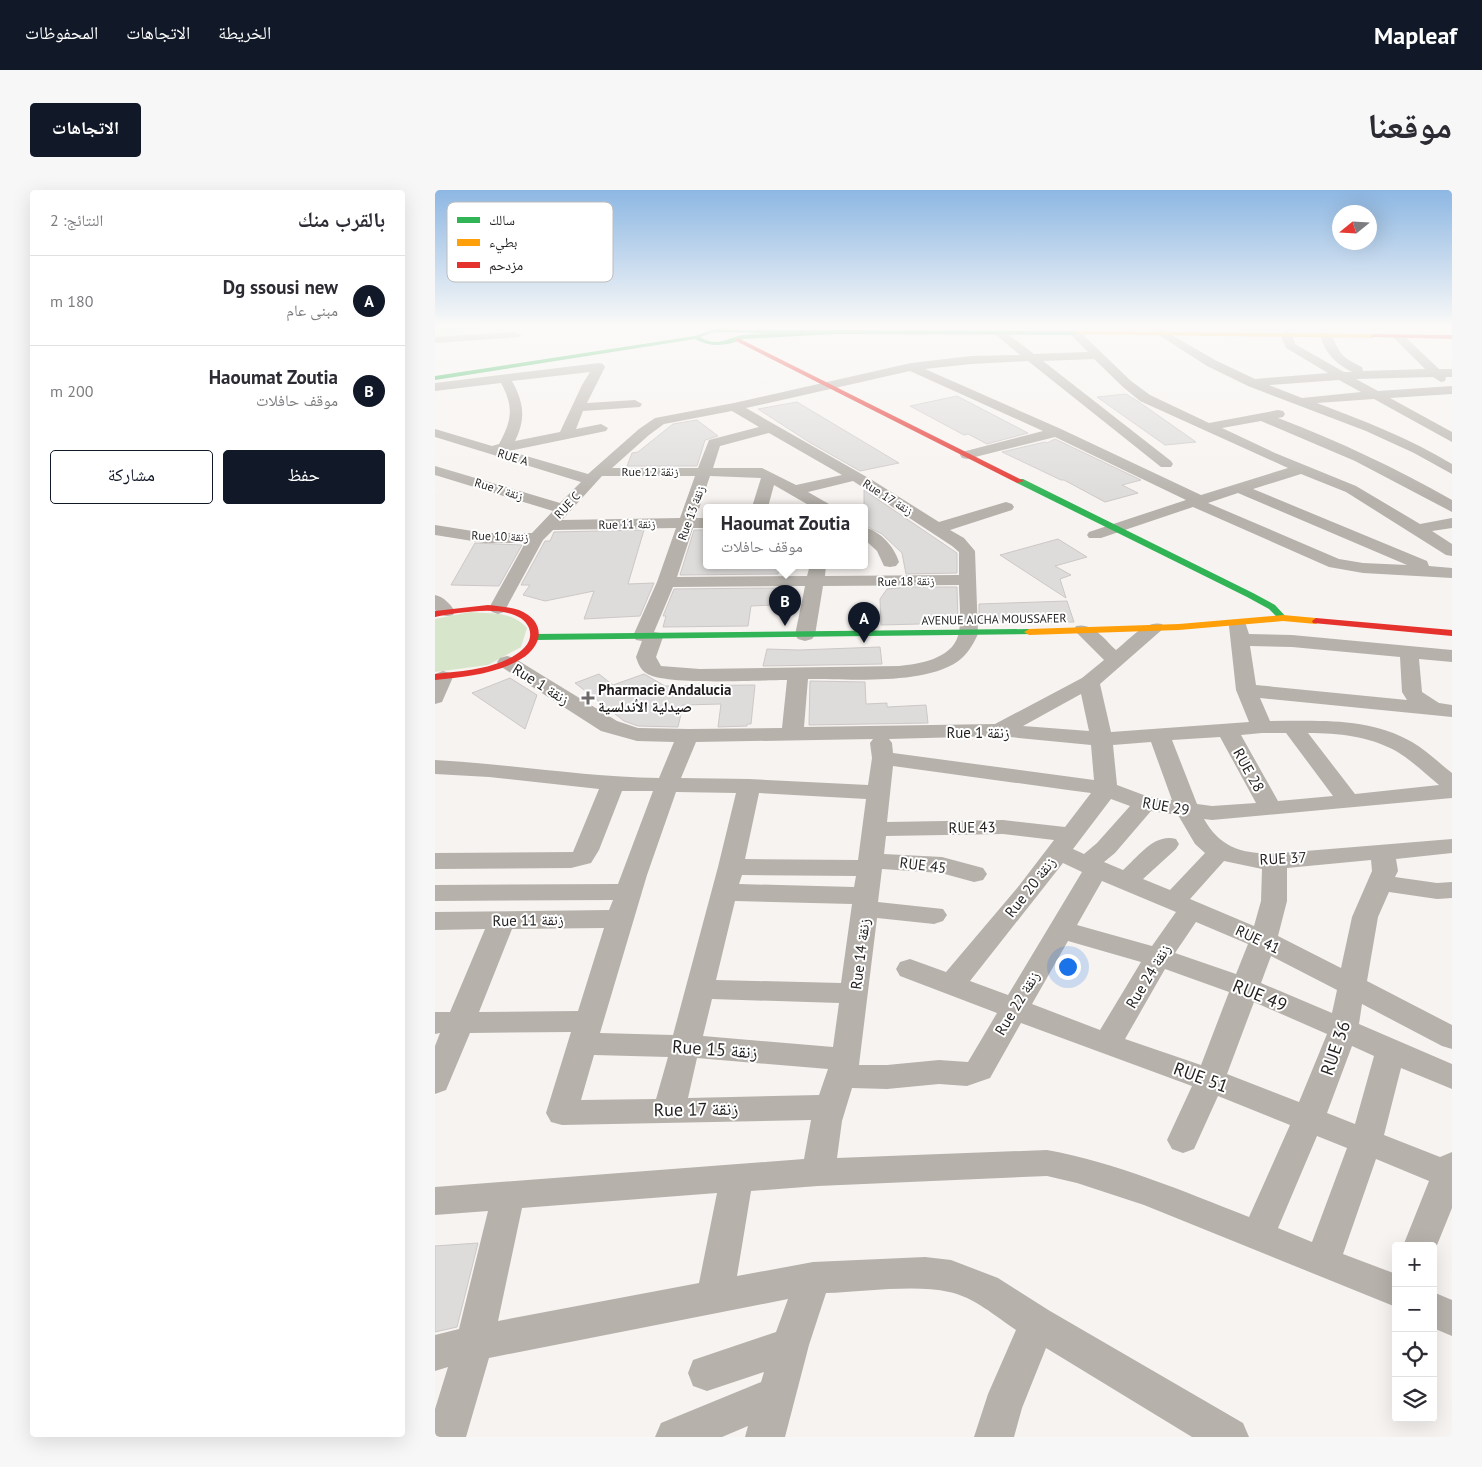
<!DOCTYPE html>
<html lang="ar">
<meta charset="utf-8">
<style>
:root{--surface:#fff;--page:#f7f7f7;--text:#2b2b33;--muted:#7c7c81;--line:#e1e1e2;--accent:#111827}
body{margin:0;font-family:"PT Sans","Noto Naskh Arabic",sans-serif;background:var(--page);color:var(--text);direction:rtl}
.controls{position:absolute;right:15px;bottom:15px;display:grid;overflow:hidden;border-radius:5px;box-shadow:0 5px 20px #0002}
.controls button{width:45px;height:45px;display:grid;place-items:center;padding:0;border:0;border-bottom:1px solid var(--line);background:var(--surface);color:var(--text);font:25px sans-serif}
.compass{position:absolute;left:897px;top:15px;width:45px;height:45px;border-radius:50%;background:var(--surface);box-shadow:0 5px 20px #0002;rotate:252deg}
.you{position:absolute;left:632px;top:776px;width:18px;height:18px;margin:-12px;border:4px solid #fff;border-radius:50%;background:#1a73e8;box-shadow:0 0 0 8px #1a73e833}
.badge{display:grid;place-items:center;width:32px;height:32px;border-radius:50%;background:var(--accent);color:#fff;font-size:16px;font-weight:700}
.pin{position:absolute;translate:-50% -41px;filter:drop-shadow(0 1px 2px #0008)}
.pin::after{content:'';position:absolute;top:26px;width:18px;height:15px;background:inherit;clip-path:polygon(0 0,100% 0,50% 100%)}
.popup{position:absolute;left:268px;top:314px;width:165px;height:65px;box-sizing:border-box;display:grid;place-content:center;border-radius:5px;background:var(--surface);filter:drop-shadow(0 1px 4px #0005);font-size:16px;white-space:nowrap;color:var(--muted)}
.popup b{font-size:19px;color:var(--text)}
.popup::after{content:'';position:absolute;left:50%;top:100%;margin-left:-10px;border:10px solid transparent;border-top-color:var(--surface)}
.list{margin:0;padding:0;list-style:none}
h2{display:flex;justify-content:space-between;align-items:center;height:65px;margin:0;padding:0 20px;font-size:21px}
h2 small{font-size:16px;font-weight:400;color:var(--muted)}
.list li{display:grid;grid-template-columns:32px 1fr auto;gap:15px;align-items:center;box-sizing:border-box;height:90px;padding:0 20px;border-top:1px solid var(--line)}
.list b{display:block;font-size:19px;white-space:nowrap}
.list p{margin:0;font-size:16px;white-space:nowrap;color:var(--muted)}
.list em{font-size:16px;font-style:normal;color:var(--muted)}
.actions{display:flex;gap:10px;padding:15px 20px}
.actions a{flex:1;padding:11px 0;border:1px solid var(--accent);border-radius:5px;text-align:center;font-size:18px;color:var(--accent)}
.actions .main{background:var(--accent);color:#fff}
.icon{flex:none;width:28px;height:28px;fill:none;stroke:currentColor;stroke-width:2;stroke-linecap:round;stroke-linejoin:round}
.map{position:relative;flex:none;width:1017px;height:1247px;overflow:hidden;direction:ltr;border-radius:5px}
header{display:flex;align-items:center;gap:30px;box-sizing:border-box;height:70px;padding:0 25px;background:var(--accent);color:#fff}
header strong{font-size:24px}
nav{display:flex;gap:28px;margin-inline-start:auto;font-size:18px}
.intro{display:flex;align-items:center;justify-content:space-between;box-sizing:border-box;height:120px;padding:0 30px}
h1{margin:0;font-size:35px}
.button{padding:12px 22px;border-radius:5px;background:var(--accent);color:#fff;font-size:18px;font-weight:700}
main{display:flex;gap:30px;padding:0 30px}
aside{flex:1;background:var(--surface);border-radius:5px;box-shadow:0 5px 20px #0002}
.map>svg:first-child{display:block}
.green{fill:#d7e6ca}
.building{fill:#dedbdb;stroke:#ccc8c8}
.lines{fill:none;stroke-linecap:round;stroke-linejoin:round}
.street{fill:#b6b1ab;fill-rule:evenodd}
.fast{fill:#30b455;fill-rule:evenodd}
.slow{fill:#ff9f0a;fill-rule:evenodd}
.jam{fill:#e5322d;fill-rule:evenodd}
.poi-dot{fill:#6d6968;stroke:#fff;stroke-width:2}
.labels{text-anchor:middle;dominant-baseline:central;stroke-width:4;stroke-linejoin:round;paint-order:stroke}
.far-street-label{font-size:12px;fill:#221f1e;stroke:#fff}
.street-label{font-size:15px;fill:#221f1e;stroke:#fff}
.poi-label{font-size:15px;font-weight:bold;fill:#221f1e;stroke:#fff;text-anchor:start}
.near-street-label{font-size:18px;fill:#221f1e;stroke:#fff}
.key{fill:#fff;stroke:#bdbcbc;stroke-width:1}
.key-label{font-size:14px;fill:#221f1e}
</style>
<header>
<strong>Mapleaf</strong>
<nav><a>الخريطة</a><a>الاتجاهات</a><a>المحفوظات</a></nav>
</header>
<div class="intro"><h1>موقعنا</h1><a class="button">الاتجاهات</a></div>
<main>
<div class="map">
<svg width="1017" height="1247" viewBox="0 0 1017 1247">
<rect width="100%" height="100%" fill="#f7f3f0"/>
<path class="green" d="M0,135h48l-30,12 -18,1z
M35,422c21,2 42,-1 57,16l-6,19 -33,18 -53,7v-53z"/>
<path class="building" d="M691,204l13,8 57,40 -31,3 -68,-48z
M522,206l71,37 -41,11 -19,-10 -4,1 -54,-29z
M362,212l102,61 -39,8 -51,-29 -51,-33z
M262,230l21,16 -13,4 -8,26h-70l5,-13 6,-1 35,-28z
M620,249l86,41 -19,5 16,8 -33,9 -41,-22h-3l-59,-28 43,-10 2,1z
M429,300l93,63v20l-51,1 -4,-21 -20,-19 -18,-9z
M209,340l-16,54 26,-1 -14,33 -56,3 10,-28 -49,10 -22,-6 7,-10h-9l24,-44h5l4,-9z
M259,340h12v35h74l-2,9 -98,1z
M623,349l29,18 -32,9 16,9 -11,4 6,19 -66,-43z
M40,353l47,2 -23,41 -48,-1z
M474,397h48l1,36 -77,2 -1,-26 7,-10z
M341,398l-3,17 -22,1 -3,20 -85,1 3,-11h-3l11,-27z
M632,411l7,21h-95v-18z
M445,457l2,17 -119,2 4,-17 32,1z
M164,484l14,11 31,-11 21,12 90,-1 -4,39h-4v2l-29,1 3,-23 -38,1 -5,22 -40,-1 -14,-5 -49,-38z
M75,488l27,17 -12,34 -53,-36z
M375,491l55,1 1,22 21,-1v4l39,-2 2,18 -119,2z
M43,1053l-21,84 -22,5v-86z"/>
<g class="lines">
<path class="street" d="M565,140l4,1 30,23 54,-2 -19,-19 2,-2h8l52,50 19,14 59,28 69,-13 5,1 2,3 -2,3 -5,1c60,23 118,50 174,82v12l-97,-51 -94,-40 -39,7 53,25 81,33 64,38 32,-6v10l-20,3 20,13v12l-6,-1 -100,-63 -45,-18 -48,15 174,72 2,5 23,2v10l-89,-5 -34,-6 -136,-60 -92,31h-12l-2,-3 2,-3 97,-32 -131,-63 -88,22 -5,-1 -2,-3 2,-3 81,-21 -133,-60 -164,37 126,72 67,42 67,-20 6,2 2,3 -2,3 -62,20 14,8 11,13 3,83c-5,11 -11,21 -21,28 -35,23 -107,17 -149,17l-4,48 191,-3 87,-46 22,-18 -30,-30 2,-4c17,-4 29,14 40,24 13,-10 29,-30 46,-26l2,4 -64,56 11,48 138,-10 -13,-32 -7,-64 2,-4 7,-2 7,2 4,12 43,1 160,15v12l-33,-3 3,33 17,11 13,2v12l-192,-19 10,23c48,0 99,-4 142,21 14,8 27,21 40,31v25l-240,22 -8,-1c17,31 43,36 77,34l171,-14v14l-56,6 2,12 -3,6 42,6 15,-1v16l-15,1 -48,-7 -11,25 -11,64 85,44v24l-10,-3 -80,-42 -3,20 93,40v25l-51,-21 -17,67 56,22 12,-5v56l-19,47v-9h-30l26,-65 -53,-22 -33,95 53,20v33l-252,-102 -67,-22 -30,-7 -229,10 -67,5 -14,85 76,-14 112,-5 26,3 47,18 52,33 193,112 6,14h-57l-146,-89 -24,60 -8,29h-40l14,-43 28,-64c-21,-14 -42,-33 -67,-38 -34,-8 -87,0 -123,1l-17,52 -24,92h-40l3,-11 -26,11h-67l6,-14 100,-41 3,-10 -57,19 -14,-5 -5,-13 5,-13 83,-28 12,-33 -299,59 -23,79h-31v-28l13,-42 -13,4v-36l24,-6 29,-118 -53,4v-28l369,-28 7,-39 -249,5 -11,-3 -5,-9 25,-81 -101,1 -24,57 -11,4v-48l5,-13 -5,1v-22h15l35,-83 -50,1v-18l174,-2 4,-10 -178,1v-16l183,-1 35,-93h-31l-23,59 -8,13 -20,5 -136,1v-16l138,-1 26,-63 -110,-12 -54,-3v-14c75,4 149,17 224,18l15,-36 -37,-1 -36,-10 -101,-65 -3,-4 3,-4 7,-2 7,2 103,63 21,7 50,1 94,-1 5,-48c-26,0 -124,6 -141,-7 -6,-4 -8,-10 -10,-16l6,-16 -6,-1 -3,-4 24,-54 19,-54 -123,2 -10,10 -39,72 -6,2 -6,-2 -3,-4 36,-65h-40l-50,-8v-10l50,8h47l21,-22 -118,-36v-9l125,37 21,-21 -146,-45v-8l57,17 7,-2c13,-24 15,-37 2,-61l-66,8v-8l164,-20 4,1 2,3 -18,36 48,-3 7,4 -2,3 -57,4 -7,18 25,-5 7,4 -2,3 -97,20 79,23 51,-45 16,-11 79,-15 177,-40 60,-7 49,-1 -24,-20 -2,-2zM659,169l29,28 17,14 148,67 -87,27 -140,-66 -136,-60 46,-5 57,-3 133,106h10l2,-3 -2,-3 -128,-100zM155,182l-8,13 -22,47 -45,9c11,-23 9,-38 -3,-60zM297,221l27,16 -50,13 -11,28h-86l37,-33 15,-11zM334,243l73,42 -46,10 -34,-17h-49l7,-22zM167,286h93l-15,42 -118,2zM275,286l51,2 -9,29h16l6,-22 38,22h19l-2,-3 -21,-12 45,-11 99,65 7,6v23l-134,1 1,-11h-16l-3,11 -130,1 16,-49h13v-10h-10zM803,303l169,72 -44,-2 -24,-4 -131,-56zM524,395c0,14 3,38 -1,51 -7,23 -39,28 -59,30l-199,3 -39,-3 -5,-9 7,-20 -3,-4 -6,-1 19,-45 132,-1 -10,49 3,4 7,2 7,-2 3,-4 8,-49zM815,456l42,1 108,10 2,35 5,8 -151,-15zM646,504l8,37 -66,-5zM827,543h24l47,63 -55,5 -37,-66zM873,543c31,0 60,3 88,18 15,9 30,23 43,34l-84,9zM564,546l92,9 3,35 -201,-27 -1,-10 -3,-4zM785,547l36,66 -44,3 -15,-2 -25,-64zM438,549l-3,4 2,15 -4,27 -119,-6 -68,-1 15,-36zM716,552l21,58 -23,-3 -32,-12 -4,-40zM458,576l175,24 23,3 -26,34 -62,-7 -116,2zM241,602l60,1 -18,74 -45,168 -73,-2 47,-158zM324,603l107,6 -8,61 -113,-1zM676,609l19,7 -33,37 -13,11 -11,-5zM716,621l27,4 17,29 10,9 -35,37 -27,-11 33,-30 3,-5 -3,-5c-22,-6 -38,18 -53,31l-19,-8 11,-9zM568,644l51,6 -36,47 -72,85 -36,-13 -10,3 -4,7 4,7 97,37 -29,49 -29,-2 -52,5h-28l18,-147 57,6 9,-3 4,-6 -4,-6 -65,-7 4,-33 59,4 33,9 9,-2 4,-6 -4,-6 -41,-11 -58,-3 2,-18zM936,670l1,11 -20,46 -11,51 -63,-32 9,-35v-33zM789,671l38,8 -1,32 -7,25 -64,-27zM628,673l19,9 -74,123 -38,-14zM307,685l114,1 -2,11 -115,-3zM667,691l74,31 -24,34 -75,-21zM300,711l117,3 -11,79 -125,-3zM761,732l52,22 -12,30 -61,-21zM169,738l-26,83 -99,1 33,-83zM633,751l73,21 -41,68 -68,-26zM836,766l66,34 -5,23 -71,-30zM730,779l64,23 -28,73 -76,-26zM277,809l127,4 -6,44 -130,-11zM819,812l73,32 -28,68 -72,-28zM586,833l171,63 -25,54 5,9 11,4 11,-4 24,-53 72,29 -41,92c-66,-26 -132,-54 -202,-67l-210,8 5,-37 10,-33 35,1 52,-5 28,2 23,-8zM917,856l22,10 -19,68 -28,-11zM159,865l74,2 -12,42 -75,1zM262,868l131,11 -9,26 -131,3zM882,946l30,12 -35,94 -34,-14zM282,1003l-18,90 -201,38 24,-113z
M728,140l52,30 40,19 73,-6 -42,-25 -6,-14 6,-3 6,3 3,10 49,28h8c-17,-9 -26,-18 -32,-37l2,-2h8c12,22 8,22 32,34l1,4 62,-2 -33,-33 2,-2h8l37,35h13v8h-6l-1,4 -4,1 -8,-5 -77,2 22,12 74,-5v8l-62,4 62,34v10l-78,-43 -57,4c47,18 92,35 135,61v10l-38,-21 -48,-22 -118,-45 -41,-20 -48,-31 -2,-2 2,-2zM904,190l22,12 -59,6 -33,-13z
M80,142l6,3 -2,2 -84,6v-6z
M429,337c16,4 30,19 35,35l-3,4 -6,1 -6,-1 -7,-15 -13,-12z
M0,405c9,2 15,9 20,16l-2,4c-8,2 -12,1 -18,-5z
M8,481l7,2 3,4 -11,25 -7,2v-30z
M998,1102l19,8v36l-19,-8z"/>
<path class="fast" d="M281,139l22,1 338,1 3,2 -3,2 -240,-1 -93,5c-16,7 -32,9 -48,0l-260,41v-4l260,-40zM287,142l54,2c-11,0 -22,0 -33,1 -17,3 -25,13 -43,2l11,-4z
M582,289h6l230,114 22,12 12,13 -1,2h-6l-11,-11 -22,-12 -230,-114z
M594,439l5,3 -2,2 -497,6 -5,-3 5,-3z"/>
<path class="slow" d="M641,141l297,3 3,2 -3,2 -299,-4z
M848,425l33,3 4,3 -4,3 -33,-3 -104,9 -150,5 -5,-3 5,-3 150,-5z"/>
<path class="jam" d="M938,144l79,1v4l-81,-2z
M301,149h4l284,142 -7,2 -281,-142z
M53,415c10,1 21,2 31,5 27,11 25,35 2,49 -25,15 -58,18 -86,21v-6c28,-3 66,-5 88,-25 6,-5 9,-13 6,-21 -11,-27 -72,-15 -94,-11v-6z
M881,428l136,12v6l-139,-13 -1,-2z"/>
</g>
<linearGradient id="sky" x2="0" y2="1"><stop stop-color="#8db7e3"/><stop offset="0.44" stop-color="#fbfaf8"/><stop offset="1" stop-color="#fbfaf8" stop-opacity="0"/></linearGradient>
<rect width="1017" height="309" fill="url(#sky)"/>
<path class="poi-dot" d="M150.5 500.5h5v5h5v5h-5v5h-5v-5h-5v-5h5z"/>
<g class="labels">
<g class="far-street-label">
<text transform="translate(78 267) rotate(17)">RUE A</text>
<text x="215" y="281">Rue 12 زنقة</text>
<text transform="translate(64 299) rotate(17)">Rue 7 زنقة</text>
<text transform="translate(453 307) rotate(32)">Rue 17 زنقة</text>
<text transform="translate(132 315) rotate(-47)">RUE C</text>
<text transform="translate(256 323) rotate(-70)">Rue 13 زنقة</text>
<text transform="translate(192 334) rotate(-1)">Rue 11 زنقة</text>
<text transform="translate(65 346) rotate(2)">Rue 10 زنقة</text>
<text transform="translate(471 391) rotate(-1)">Rue 18 زنقة</text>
<text transform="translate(559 429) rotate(-1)">AVENUE AICHA MOUSSAFER</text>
</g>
<g class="street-label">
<text transform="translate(106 494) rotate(32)">Rue 1 زنقة</text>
<text x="543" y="542">Rue 1 زنقة</text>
<text transform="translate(814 580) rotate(61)">RUE 28</text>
<text transform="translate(731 616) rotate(10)">RUE 29</text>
<text transform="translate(537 637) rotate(-1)">RUE 43</text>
<text transform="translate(848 668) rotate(-3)">RUE 37</text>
<text transform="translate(488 675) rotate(7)">RUE 45</text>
<text transform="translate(595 697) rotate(-52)">Rue 20 زنقة</text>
<text transform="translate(93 730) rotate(-1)">Rue 11 زنقة</text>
<text transform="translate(823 749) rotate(25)">RUE 41</text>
<text transform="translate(425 764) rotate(-83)">Rue 14 زنقة</text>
<text transform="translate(713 786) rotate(-59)">Rue 24 زنقة</text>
<text transform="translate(582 813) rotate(-59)">Rue 22 زنقة</text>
</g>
<g class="poi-label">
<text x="163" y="499">Pharmacie Andalucia<tspan x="163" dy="17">صيدلية الأندلسية</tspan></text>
</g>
<g class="near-street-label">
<text transform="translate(825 805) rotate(22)">RUE 49</text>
<text transform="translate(900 858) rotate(-71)">RUE 36</text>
<text transform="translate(280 859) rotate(4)">Rue 15 زنقة</text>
<text transform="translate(766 887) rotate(20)">RUE 51</text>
<text transform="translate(261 919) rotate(-1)">Rue 17 زنقة</text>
</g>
</g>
<rect x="12" y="12" width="166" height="80" rx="8" class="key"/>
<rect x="22" y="27" width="23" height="6" fill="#30b455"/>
<rect x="22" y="49" width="23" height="7" fill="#ff9f0a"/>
<rect x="22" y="72" width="23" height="6" fill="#e5322d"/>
<g class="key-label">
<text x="54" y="35">سالك</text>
<text x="54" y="57">بطيء</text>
<text x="54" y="80">مزدحم</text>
</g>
</svg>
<div class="controls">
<button>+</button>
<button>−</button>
<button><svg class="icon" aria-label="locate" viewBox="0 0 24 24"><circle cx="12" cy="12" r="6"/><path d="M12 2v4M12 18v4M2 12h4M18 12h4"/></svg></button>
<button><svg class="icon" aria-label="layers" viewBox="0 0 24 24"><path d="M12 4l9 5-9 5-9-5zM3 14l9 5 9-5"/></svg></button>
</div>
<svg class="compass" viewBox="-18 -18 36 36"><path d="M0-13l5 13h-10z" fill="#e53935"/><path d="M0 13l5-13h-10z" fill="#7c7c81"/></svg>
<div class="you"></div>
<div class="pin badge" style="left:429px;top:453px">A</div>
<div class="pin badge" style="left:350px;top:436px">B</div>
<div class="popup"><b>Haoumat Zoutia</b>موقف حافلات</div>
</div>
<aside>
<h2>بالقرب منك<small>النتائج: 2</small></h2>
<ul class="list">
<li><span class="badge">A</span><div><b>Dg ssousi new</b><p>مبنى عام</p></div><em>180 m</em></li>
<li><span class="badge">B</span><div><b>Haoumat Zoutia</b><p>موقف حافلات</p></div><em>200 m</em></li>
</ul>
<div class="actions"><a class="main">حفظ</a><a>مشاركة</a></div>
</aside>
</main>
